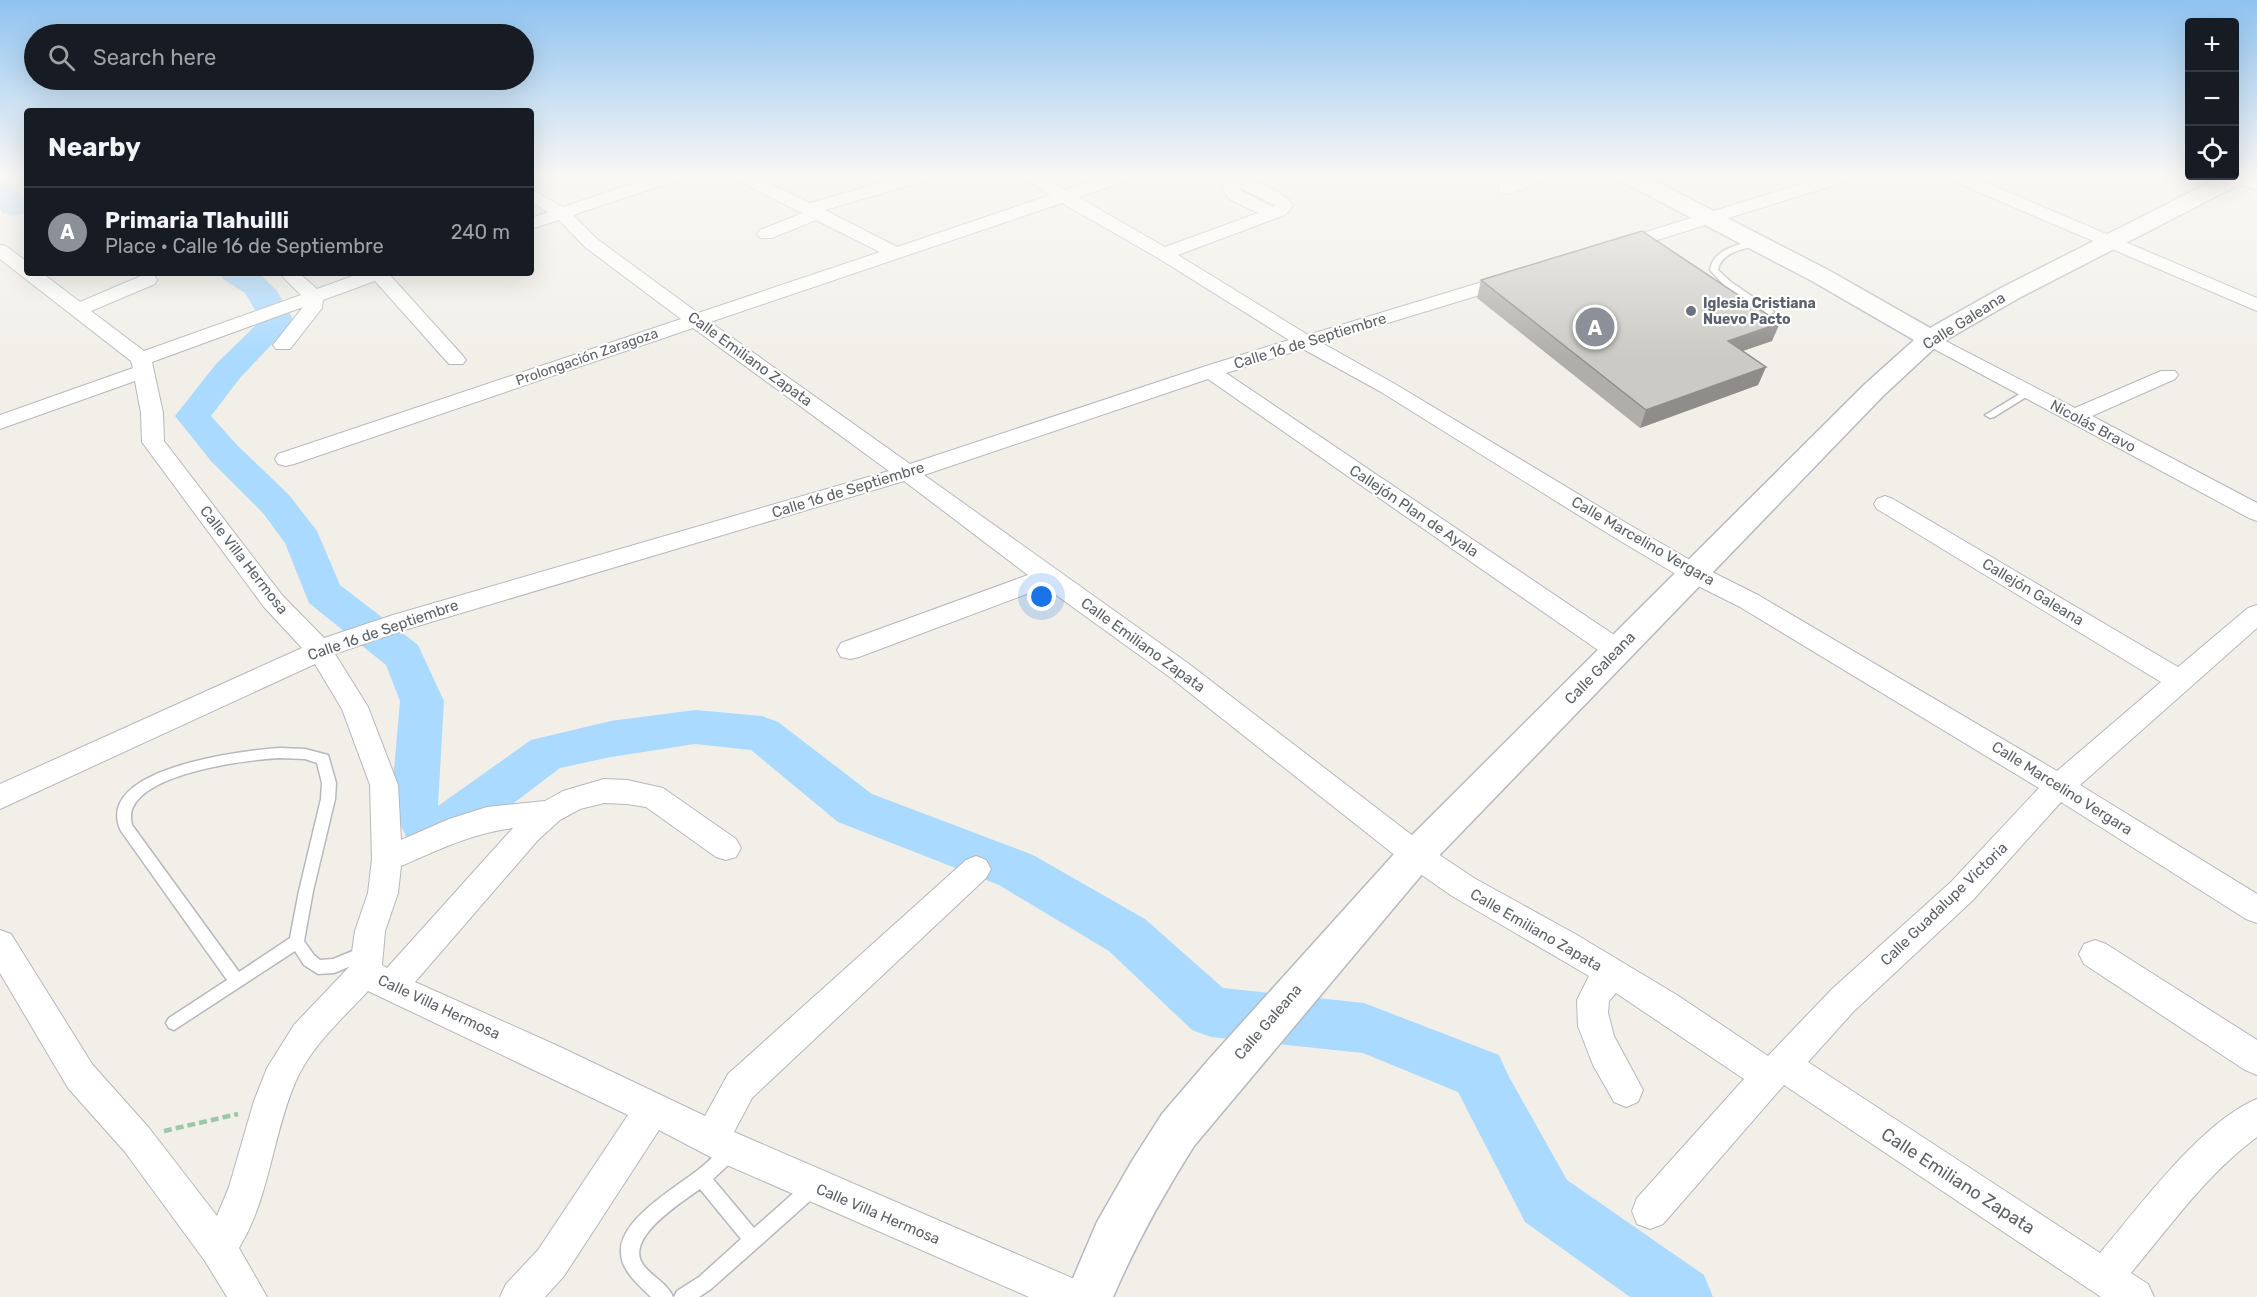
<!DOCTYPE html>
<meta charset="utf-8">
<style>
:root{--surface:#171b24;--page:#242831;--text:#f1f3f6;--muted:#9ea1a6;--line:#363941;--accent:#8c9099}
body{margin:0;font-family:Rubik,sans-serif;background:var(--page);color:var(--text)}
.controls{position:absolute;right:18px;top:18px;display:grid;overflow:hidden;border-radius:6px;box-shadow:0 6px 24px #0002}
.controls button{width:54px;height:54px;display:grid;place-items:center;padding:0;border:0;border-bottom:2px solid var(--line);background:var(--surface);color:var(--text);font:30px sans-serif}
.you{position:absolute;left:1042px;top:597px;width:21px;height:21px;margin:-15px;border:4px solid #fff;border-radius:50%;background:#1a73e8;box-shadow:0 0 0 9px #1a73e833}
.badge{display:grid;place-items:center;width:39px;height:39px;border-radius:50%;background:var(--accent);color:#fff;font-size:20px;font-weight:700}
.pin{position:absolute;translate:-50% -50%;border:3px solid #fff;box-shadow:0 2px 6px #0006}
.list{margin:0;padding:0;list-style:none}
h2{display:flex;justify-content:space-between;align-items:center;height:78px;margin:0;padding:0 24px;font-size:26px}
h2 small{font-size:20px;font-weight:400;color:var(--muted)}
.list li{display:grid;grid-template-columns:39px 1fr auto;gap:18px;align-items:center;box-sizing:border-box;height:90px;padding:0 24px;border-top:2px solid var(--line)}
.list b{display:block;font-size:22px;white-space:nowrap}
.list p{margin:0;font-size:20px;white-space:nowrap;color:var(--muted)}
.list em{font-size:20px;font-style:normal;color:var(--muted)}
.icon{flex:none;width:33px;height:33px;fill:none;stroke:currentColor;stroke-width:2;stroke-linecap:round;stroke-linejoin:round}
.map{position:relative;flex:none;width:2257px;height:1297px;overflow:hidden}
.search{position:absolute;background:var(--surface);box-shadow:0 6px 24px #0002;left:24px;top:24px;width:510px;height:66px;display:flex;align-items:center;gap:15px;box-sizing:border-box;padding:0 21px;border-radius:33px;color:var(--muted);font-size:22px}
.panel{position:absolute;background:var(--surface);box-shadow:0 6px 24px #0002;left:24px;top:108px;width:510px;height:168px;border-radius:6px}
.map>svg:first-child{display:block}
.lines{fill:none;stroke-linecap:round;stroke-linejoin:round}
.river{fill:#aadaff;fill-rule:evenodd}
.lane-casing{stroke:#b5b8bc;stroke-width:3}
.street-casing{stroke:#b5b8bc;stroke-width:2}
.secondary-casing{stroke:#b6babf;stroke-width:3}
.path{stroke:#9cc7a9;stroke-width:4.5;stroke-dasharray:8 4;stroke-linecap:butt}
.lane{fill:#fff;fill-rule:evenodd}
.street{fill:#fff;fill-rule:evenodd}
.secondary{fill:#fff;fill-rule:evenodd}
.wall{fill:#afaea9}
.shaded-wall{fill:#8f8d8a}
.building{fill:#cccac5;stroke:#8f8d8a;stroke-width:1.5}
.worship-dot{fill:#6b7280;stroke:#fff;stroke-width:2}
.labels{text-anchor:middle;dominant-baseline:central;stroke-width:4.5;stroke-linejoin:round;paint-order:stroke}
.far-worship-label{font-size:14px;font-weight:bold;fill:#5b616d;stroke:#fff;text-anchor:start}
.far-street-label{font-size:14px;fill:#5f6368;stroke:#fff}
.street-label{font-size:15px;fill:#5f6368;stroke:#fff}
.near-street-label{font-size:18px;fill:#5f6368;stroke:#fff}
</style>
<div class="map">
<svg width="2257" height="1297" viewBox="0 0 2257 1297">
<rect width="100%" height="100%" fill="#f1efe8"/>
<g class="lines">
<path class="river" d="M0,179l10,2 11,16 6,-2v18l-14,3 -10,-3 -3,-4z
M219,273l42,2 16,16 17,30 -54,57 -29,38 26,29 52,50 28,36 23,54 78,60 26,56 -6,105 93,-66 80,-19 84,-11 67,6 16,6 94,72 161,61 112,64 78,69 141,15 135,52 9,20 59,105 137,95 9,22h-83l-105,-75 -67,-130 -95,-39 -152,-16 -19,-7 -83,-79 -110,-66 -161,-63 -87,-72 -56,-6 -84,13 -51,11 -84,64 -49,19 -17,-6 -19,-41 9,-103 -14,-36 -77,-62 -24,-60 -22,-30 -52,-52 -36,-45 41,-52 45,-44 -16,-27 -22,-14z"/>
<g class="lane-casing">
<path id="lane" d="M1755,240l4,3 -1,2c-14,4 -37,7 -40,25l13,12 41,28 2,2 -5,3 -44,-29 -15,-16c3,-21 28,-25 45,-30z
M2028,389l3,1v4l-37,23 -4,1 -5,-3z
M280,748l25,1 23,6 8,28 -1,16 -22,92 -9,50 10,14 6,5 13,-1 32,-13 5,2 2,5 -2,5 -36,15 -16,1 -14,-9 -9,-14 -121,79 -5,-2 -3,-5 3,-5 58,-38 -106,-149c-30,-63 124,-81 159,-83zM280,758l25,1 12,4 5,20 -1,16 -22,92 -9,47 -51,34 -107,-147c-1,-5 -2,-13 1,-18 17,-35 112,-47 147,-49z
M731,1143l6,2 2,6 -2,6 -24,22 41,49 53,-47 6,-2 6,2 2,6 -2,6 -108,96 -12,8h-25l3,-6 22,-14 42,-38 -41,-50c-18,13 -74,48 -58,74 8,13 25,19 31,34h-22c-12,-12 -30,-26 -30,-45 -2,-31 52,-63 73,-79 11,-8 21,-18 31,-28z"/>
</g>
<g class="street-casing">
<path id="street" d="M658,175h25l-2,4 -108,36 24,24 101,74 182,-61 -64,-32 -44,18h-12l-3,-4 3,-4 42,-17 -68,-34 -2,-4h21l57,28 97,-28h26l-2,4 -106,31 72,37 153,-52 -31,-20h20l26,15 45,-15h25l-2,4 -55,18 87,50 93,-34 -29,-14 -7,-10 8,-10c17,-4 55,12 63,27l-8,9 -107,40 130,80 197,-60h14l2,4 -2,4 -197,60 73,41 233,140 74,43 56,28 299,176 104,-89 -284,-173 -3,-5 3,-5 8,-3 8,3 285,168 70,-59 9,-3v23l-177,157 177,109v29l-11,-4 -185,-117 -88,98 -119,111 -46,51 292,191c40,-47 101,-131 157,-154v38c-49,36 -87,89 -126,136l17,11 6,13h-53l-317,-212 -121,139 -13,5 -13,-5 -5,-13 5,-13 107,-119 -128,-86 -7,8 -1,12 6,23 29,54 -5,12 -12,5 -12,-5 -21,-37 -15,-39 -1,-26 12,-24 -137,-80 -46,-32 -235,-186 -126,-91 -186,70 -9,2 -9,-2 -4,-7 4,-7 187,-68 -124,-94 -503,150 -66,23 33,53 30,78 3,55 48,-21 38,-12 58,-6 18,-10 41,-12 23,1 36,8 73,51 5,9 -5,9 -10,3 -10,-3 -70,-50 -19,-3 -23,-1 -24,6 -20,11 -22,20 -123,142 143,64 147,70 23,-42 238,-214 10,-4 10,4 5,9 -5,9 -234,220 -18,34 352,152 6,13h-63l-309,-135 -61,-32 -95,146 -19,21h-45l6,-13 32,-34 90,-135 -260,-124c-26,28 -58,56 -73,92 -23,54 -25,114 -56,165l28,49h-40l-22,-36 -80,-109 -57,-64 -68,-115v-43l11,4 81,130 57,64 68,88 12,-29 25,-86 13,-33 27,-43 56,-59 5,-35 13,-38 4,-34 -2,-74 -28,-76 -27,-45 -315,145v-25l302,-136 -38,-41 -122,-165 -1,-29 -6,-32 -135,48v-14l133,-47 -2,-7 -131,-102v-14l6,1 21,16v11h15l38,29 61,-26h14l2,4 -2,4 -64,27 53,40 157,-56 -22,-22h20l18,16 44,-16h27l75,83 3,4 -3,4h-14l-74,-83 -52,19 -1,8 -32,41h-14l-3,-4 30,-38 -151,55 11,51 1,28 118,154 42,43 69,-23 496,-144 -196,-143 -399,136 -8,2 -8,-2 -3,-5 3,-5 403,-135 -96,-72 -26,-27 -28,9v-11l17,-6 -17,-10v-13l32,18zM1240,188l2,1 33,16 -2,2 -32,-16zM1062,203l96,55 131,82 -86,27 -293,97 -200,-142zM1303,349l78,43 231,144 72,43 56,28 299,181 -88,94 -119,107 -64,67 -91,-61 -100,-60 -103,-57 -48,-32 -237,-182 -265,-189 284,-96 400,278 9,2 9,-2 4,-7 -4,-7 -400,-270zM513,828l-126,140 -5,-3 3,-34 13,-38 3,-27c37,-16 71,-33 112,-38z
M1524,175h22l-2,4c-13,5 -30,17 -44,14l-2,-4 2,-4z
M1830,175h26l-2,4 -232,72h-12l-3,-4 3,-4z
M1946,175h22l289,123v13l-309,-132z
M2246,175l11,4v11l-28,-9 -2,-4z
M1930,333l145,75 86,-37h14l3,4 -3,4 -83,37 165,87v18l-8,-3 -326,-175 -3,-4 3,-4z
M2095,940l11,4 151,96v35l-12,-5 -161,-106 -5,-10 5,-10z"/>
</g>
<g class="secondary-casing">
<path id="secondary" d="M1616,175h28l186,96 100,57 71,-40 221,-112 29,-1 -3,5 -229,118 -80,46 -56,52 -454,470 -235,280c-31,49 -58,98 -81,151h-48l32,-75 35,-61 30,-47 48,-56 193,-214 462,-460 49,-44 -102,-59 -193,-101z"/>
</g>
<path class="path" d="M164,1131l74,-17"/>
<use href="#lane" class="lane"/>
<use href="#street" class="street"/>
<use href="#secondary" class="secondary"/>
</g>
<path class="wall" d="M1481,280l291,61 -29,10 23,16 -8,18 -118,43 -163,-130z"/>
<path class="shaded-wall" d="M1780,323l-8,18 -51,17 7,-17z
M1766,367l-8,18 -118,43 6,-18z"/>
<path class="building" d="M1642,231l138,92 -52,18 38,26 -120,43 -165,-130z"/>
<linearGradient id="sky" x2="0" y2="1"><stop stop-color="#8fc3f1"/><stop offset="0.49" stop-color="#f9f8f5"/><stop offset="1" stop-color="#f9f8f5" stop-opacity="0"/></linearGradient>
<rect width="2257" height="357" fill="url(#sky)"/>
<circle class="worship-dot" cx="1691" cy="311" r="6"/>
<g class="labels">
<g class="far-worship-label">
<text x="1703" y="303">Iglesia Cristiana<tspan x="1703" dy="16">Nuevo Pacto</tspan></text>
</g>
<g class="far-street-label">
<text transform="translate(587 357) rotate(-19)">Prolongación Zaragoza</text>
</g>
<g class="street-label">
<text transform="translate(1964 321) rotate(-32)">Calle Galeana</text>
<text transform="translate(1310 341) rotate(-17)">Calle 16 de Septiembre</text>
<text transform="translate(750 359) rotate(36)">Calle Emiliano Zapata</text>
<text transform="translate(2093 426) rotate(28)">Nicolás Bravo</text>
<text transform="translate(848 490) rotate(-17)">Calle 16 de Septiembre</text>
<text transform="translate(1414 511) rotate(34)">Callejón Plan de Ayala</text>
<text transform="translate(1643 541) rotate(30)">Calle Marcelino Vergara</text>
<text transform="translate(244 560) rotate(52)">Calle Villa Hermosa</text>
<text transform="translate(2033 592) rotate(31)">Callejón Galeana</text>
<text transform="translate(383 630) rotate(-19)">Calle 16 de Septiembre</text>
<text transform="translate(1143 645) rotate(36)">Calle Emiliano Zapata</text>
<text transform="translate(1600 668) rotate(-46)">Calle Galeana</text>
<text transform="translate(2062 788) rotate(32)">Calle Marcelino Vergara</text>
<text transform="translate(1944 904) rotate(-44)">Calle Guadalupe Victoria</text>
<text transform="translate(1536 930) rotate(30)">Calle Emiliano Zapata</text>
<text transform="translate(439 1007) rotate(25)">Calle Villa Hermosa</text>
<text transform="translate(1268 1022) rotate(-49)">Calle Galeana</text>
<text transform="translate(878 1214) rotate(23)">Calle Villa Hermosa</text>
</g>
<g class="near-street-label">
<text transform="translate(1958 1181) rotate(33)">Calle Emiliano Zapata</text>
</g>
</g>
</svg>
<div class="controls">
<button>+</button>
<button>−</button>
<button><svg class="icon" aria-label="locate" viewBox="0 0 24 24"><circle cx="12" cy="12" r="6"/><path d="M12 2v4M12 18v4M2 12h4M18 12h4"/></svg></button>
</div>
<div class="you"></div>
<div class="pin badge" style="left:1595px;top:327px">A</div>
<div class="search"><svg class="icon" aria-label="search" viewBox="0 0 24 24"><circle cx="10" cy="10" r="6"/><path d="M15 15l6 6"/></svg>Search here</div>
<section class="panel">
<h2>Nearby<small></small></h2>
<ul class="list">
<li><span class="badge">A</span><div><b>Primaria Tlahuilli</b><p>Place · Calle 16 de Septiembre</p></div><em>240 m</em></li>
</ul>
</section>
</div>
